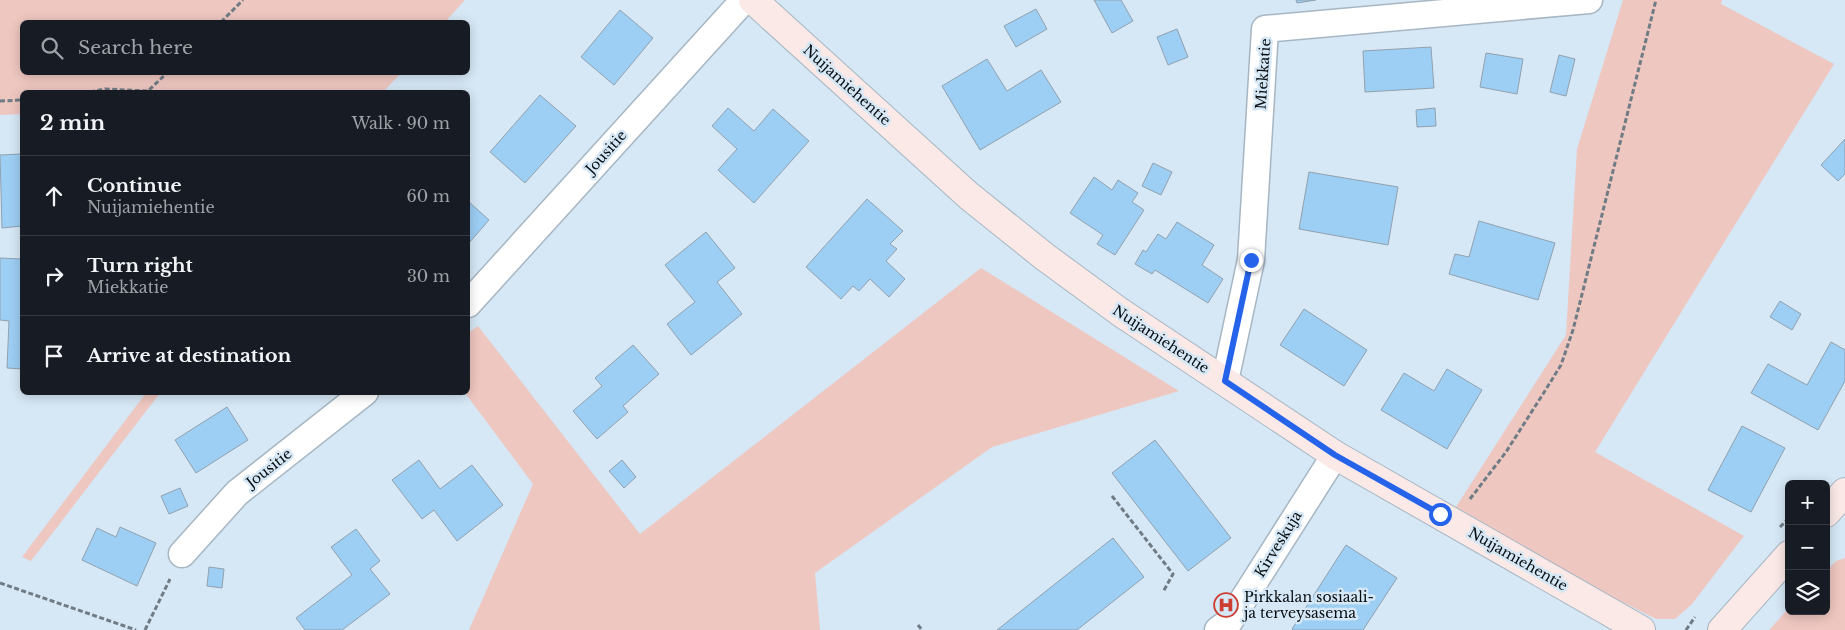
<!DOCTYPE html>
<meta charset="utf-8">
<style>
:root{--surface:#171b24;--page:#20242c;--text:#f1f3f6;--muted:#9ea1a6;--line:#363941}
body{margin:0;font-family:"Libre Baskerville",serif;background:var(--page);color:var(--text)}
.controls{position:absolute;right:15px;bottom:15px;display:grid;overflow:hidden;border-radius:8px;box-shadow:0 2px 12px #0003}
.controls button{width:45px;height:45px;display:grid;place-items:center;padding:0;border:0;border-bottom:1px solid var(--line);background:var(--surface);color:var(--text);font:25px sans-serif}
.stop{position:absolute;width:15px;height:15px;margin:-11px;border:4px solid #2563eb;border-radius:50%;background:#fff}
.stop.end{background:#2563eb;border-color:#fff;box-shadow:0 1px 5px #0008}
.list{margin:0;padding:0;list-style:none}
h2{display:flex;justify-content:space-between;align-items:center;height:65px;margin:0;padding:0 20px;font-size:21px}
h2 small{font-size:16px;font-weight:400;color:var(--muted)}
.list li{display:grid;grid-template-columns:32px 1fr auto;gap:15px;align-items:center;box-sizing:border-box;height:80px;padding:0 20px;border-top:1px solid var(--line)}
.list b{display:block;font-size:19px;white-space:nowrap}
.list p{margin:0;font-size:16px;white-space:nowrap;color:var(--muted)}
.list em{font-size:16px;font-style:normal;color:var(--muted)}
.icon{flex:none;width:28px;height:28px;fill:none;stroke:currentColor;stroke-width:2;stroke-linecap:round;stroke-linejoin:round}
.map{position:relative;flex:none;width:1845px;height:630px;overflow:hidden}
.search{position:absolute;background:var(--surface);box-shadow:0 2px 12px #0003;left:20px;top:20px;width:450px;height:55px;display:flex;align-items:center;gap:12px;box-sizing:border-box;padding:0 18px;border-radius:8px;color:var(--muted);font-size:19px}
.panel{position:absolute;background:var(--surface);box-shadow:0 2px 12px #0003;left:20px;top:90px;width:450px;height:305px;border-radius:8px}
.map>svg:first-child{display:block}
.green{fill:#eec7c0}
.building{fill:#9dcef4;stroke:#91a1ae}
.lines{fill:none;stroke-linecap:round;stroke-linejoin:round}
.street-casing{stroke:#a6b6c3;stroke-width:29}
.secondary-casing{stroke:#a6b6c3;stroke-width:30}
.path{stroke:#707c85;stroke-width:3;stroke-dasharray:5 2.5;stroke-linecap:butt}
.street{stroke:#fff;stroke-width:26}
.secondary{stroke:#fae9e6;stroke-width:28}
.route{stroke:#2563eb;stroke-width:6}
.labels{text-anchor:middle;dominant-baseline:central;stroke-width:5;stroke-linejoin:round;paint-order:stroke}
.street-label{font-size:14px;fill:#070d11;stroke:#d6e7f5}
.poi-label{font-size:14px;fill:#070d11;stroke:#d6e7f5;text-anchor:start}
</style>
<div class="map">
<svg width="1845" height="630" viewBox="0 0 1845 630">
<rect width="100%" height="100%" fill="#d6e7f5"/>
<path class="green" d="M0,0h465l-20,22h-423v50l379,1 -18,19h-361v22l-22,1z
M1623,0h99l-1,4 113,60 -239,388 149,84 -52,68 -17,15h-19l-73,-37 -127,-75 110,-172 11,-186z
M981,268l198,123 -187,56 -177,126 5,57h-351l64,-146 -68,-91 3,-1v-59l10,-7 162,208z
M146,393h14l-129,168 -9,-4z
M1845,558v72h-76l20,-22v3h37v-40l10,-10z"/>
<path class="building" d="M1094,0h27l12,21 -21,12z
M1296,0h20l-19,3z
M1036,9l11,20 -31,18 -12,-21z
M620,10l33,28 -39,47 -33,-28z
M1177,29l11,28 -20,8 -11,-28z
M1431,47l3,41 -69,4 -2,-41z
M1486,53l37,6 -6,35 -37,-7z
M1559,55l16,4 -9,37 -16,-4z
M987,59l20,32 34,-21 20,32 -81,48 -38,-64z
M540,95l36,31 -51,57 -35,-31z
M728,108l26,23 19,-22 36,32 -55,62 -36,-33 19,-21 -25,-23z
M1435,108l1,18 -19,1 -1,-17z
M1845,139v35l-7,7 -17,-16z
M22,154v72l-20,2 -2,-73z
M1153,163l19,9 -11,23 -19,-9z
M1309,172l89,15 -10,58 -89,-16z
M1094,177l18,13 6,-10 20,13 -6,9 12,8 -29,45 -18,-11 6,-9 -33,-22z
M867,199l36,32 -13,13 7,5 -11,12 19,18 -16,18 -19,-18 -11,12 -6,-5 -12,13 -35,-32z
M468,201l21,19 -21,24z
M1479,221l76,22 -17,57 -89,-26 6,-20 14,3z
M1177,222l37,23 -12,20 21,14 -15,24 -53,-33 -3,4 -17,-10 8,-14 3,2 12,-18 8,5z
M706,232l29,36 -18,14 25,32 -51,41 -24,-31 28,-22 -30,-37z
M0,258l22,1v110l-15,-1 2,-47 -9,-1z
M1780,301l21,13 -9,16 -22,-13z
M1304,309l63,41 -23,36 -64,-41z
M1831,342l14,8v31l-27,49 -67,-37 17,-29 39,21z
M633,345l26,29 -36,32 5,6 -31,27 -24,-28 29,-25 -7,-8z
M1447,369l35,21 -35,59 -66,-39 23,-37 30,18z
M227,407l21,33 -52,33 -21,-33z
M1742,426l43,22 -34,64 -43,-22z
M1155,440l76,98 -43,33 -76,-98z
M419,460l21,29 32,-24 31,40 -46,36 -23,-31 -12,9 -30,-39z
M622,460l14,17 -12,11 -15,-17z
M180,488l8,18 -19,8 -8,-18z
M120,527l36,16 -19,43 -55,-26 15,-32 19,9z
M356,529l24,32 -10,8 20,25 -48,36h-37l-9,-12 56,-43 -21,-28z
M1113,538l31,39 -67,53h-80z
M1346,545l51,33 -34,52h-70l-1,-1z
M209,567l15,2 -2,19 -15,-2z"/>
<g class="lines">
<g class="street-casing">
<path id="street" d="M468,304l276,-304
M1225,381l26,-121 14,-231 324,-29
M182,554l55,-61 128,-101
M1218,630l11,-8 106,-167"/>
</g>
<g class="secondary-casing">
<path id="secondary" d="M753,0l216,196 76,61 75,55 215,143 306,175
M1826,513l19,-21
M1722,630l67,-75"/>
</g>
<path class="path" d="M221,22l22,-22
M90,92l15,-3 43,2 20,-19
M0,101l22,-1
M1112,496l61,78 -10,18
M1470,499l36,-47 37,-58 18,-29 12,-35 83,-330
M1780,527l9,-9
M0,583l136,47
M918,625l4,5
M145,630l25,-51
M1686,630l9,-13"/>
<use href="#street" class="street"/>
<use href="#secondary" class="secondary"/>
</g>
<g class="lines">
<path class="route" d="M1251,260l-26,121 110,74 105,59"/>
</g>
<defs>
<g id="hospital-ring" transform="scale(1.25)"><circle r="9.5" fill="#d6e7f5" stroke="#cc3f32" stroke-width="1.5"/><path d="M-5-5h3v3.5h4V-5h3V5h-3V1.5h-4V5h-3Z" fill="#cc3f32"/></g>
</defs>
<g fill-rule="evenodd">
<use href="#hospital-ring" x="1226" y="605"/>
</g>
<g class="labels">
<g class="street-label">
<text transform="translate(1263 74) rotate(-86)">Miekkatie</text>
<text transform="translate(847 85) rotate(42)">Nuijamiehentie</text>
<text transform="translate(606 152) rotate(-48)">Jousitie</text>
<text transform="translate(1161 339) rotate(33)">Nuijamiehentie</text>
<text transform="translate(269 468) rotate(-38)">Jousitie</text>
<text transform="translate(1278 544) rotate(-58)">Kirveskuja</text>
<text transform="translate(1518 559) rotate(30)">Nuijamiehentie</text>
</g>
<g class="poi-label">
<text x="1244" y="597">Pirkkalan sosiaali-<tspan x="1244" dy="16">ja terveysasema</tspan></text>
</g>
</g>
</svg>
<div class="controls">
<button>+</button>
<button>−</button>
<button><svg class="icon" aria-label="layers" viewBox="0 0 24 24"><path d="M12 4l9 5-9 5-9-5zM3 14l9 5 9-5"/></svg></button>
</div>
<div class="stop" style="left:1440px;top:514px"></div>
<div class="stop end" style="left:1251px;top:260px"></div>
<div class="search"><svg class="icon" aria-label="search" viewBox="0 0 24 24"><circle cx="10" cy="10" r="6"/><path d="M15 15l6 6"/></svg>Search here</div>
<section class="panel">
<h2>2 min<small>Walk · 90 m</small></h2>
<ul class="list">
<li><svg class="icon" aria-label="ahead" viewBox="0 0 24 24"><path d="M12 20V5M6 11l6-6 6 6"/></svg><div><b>Continue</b><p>Nuijamiehentie</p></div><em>60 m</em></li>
<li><svg class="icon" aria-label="right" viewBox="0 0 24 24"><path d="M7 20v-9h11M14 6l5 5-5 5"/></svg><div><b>Turn right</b><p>Miekkatie</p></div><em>30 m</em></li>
<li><svg class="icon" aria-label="arrive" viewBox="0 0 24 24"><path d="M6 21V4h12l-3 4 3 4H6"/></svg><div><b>Arrive at destination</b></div></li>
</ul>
</section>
</div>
